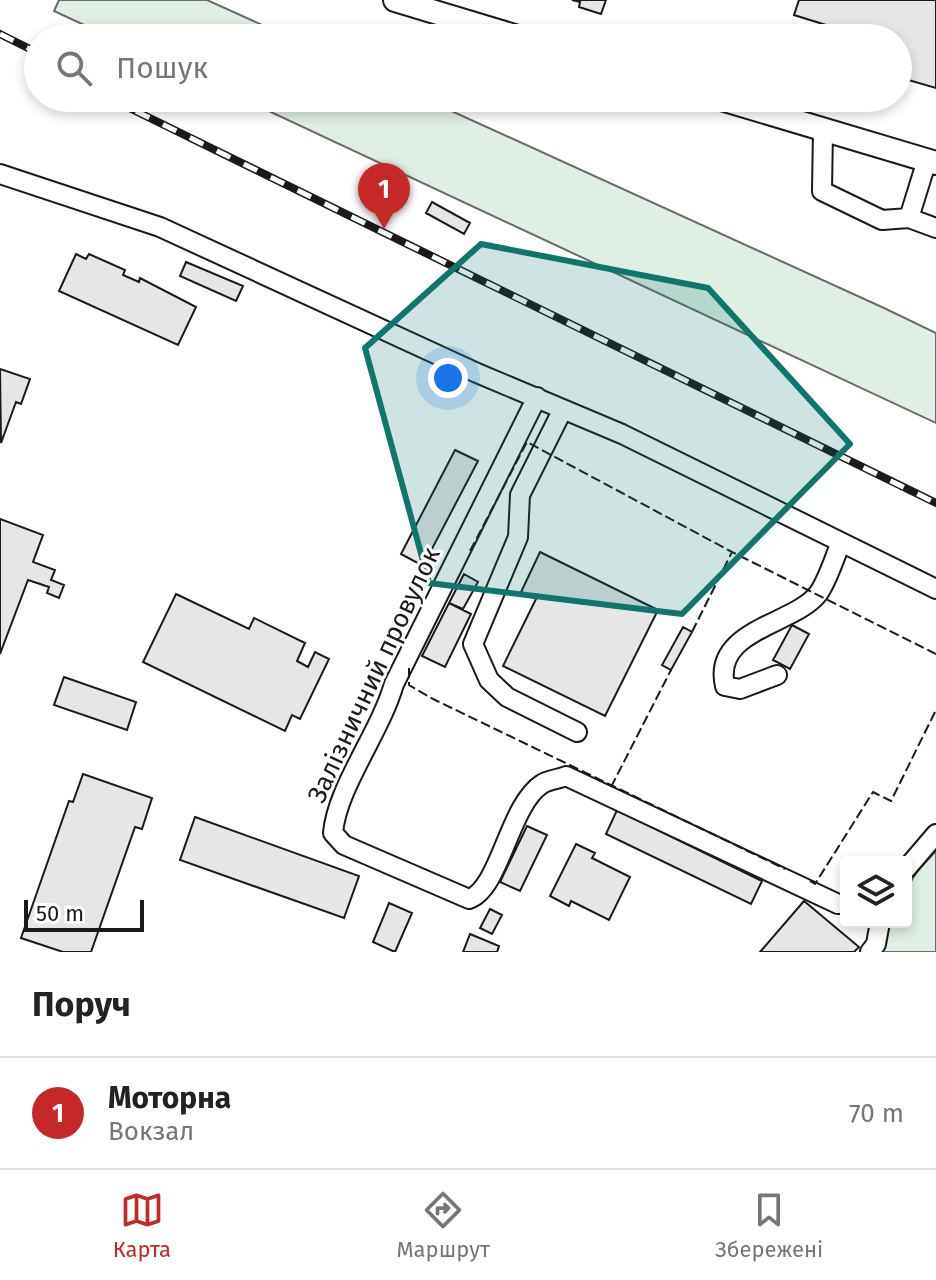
<!DOCTYPE html>
<html lang="uk">
<meta charset="utf-8">
<style>
:root{--surface:#fff;--page:#f2f2f2;--text:#222;--muted:#767676;--line:#e0e0e0;--accent:#c62828}
body{margin:0;font-family:"Fira Sans",sans-serif;background:var(--page);color:var(--text)}
.controls{position:absolute;right:24px;bottom:24px;display:grid;overflow:hidden;border-radius:8px;box-shadow:0 4px 12px #0003}
.controls button{width:72px;height:72px;display:grid;place-items:center;padding:0;border:0;border-bottom:2px solid var(--line);background:var(--surface);color:var(--text);font:40px sans-serif}
.scale{position:absolute;left:24px;bottom:20px;width:120px;box-sizing:border-box;padding-left:8px;border:4px solid #1a1a1a;border-top:0;font-size:22px;line-height:28px;white-space:nowrap;color:#1a1a1a;-webkit-text-stroke:6px #fff;paint-order:stroke}
.you{position:absolute;left:448px;top:378px;width:28px;height:28px;margin:-20px;border:6px solid #fff;border-radius:50%;background:#1a73e8;box-shadow:0 0 0 12px #1a73e833}
.badge{display:grid;place-items:center;width:52px;height:52px;border-radius:50%;background:var(--accent);color:#fff;font-size:26px;font-weight:700}
.pin{position:absolute;translate:-50% -66px;filter:drop-shadow(0 2px 4px #0008)}
.pin::after{content:'';position:absolute;top:42px;width:28px;height:24px;background:inherit;clip-path:polygon(0 0,100% 0,50% 100%)}
.list{margin:0;padding:0;list-style:none}
h2{display:flex;justify-content:space-between;align-items:center;height:104px;margin:0;padding:0 32px;font-size:34px}
h2 small{font-size:26px;font-weight:400;color:var(--muted)}
.list li{display:grid;grid-template-columns:52px 1fr auto;gap:24px;align-items:center;box-sizing:border-box;height:112px;padding:0 32px;border-top:2px solid var(--line)}
.list b{display:block;font-size:30px;white-space:nowrap}
.list p{margin:0;font-size:26px;white-space:nowrap;color:var(--muted)}
.list em{font-size:26px;font-style:normal;color:var(--muted)}
.icon{flex:none;width:44px;height:44px;fill:none;stroke:currentColor;stroke-width:2;stroke-linecap:round;stroke-linejoin:round}
.map{position:relative;flex:none;width:936px;height:952px;overflow:hidden}
.search{position:absolute;background:var(--surface);box-shadow:0 4px 12px #0003;left:24px;right:24px;top:24px;height:88px;display:flex;align-items:center;gap:20px;box-sizing:border-box;padding:0 28px;border-radius:44px;color:var(--muted);font-size:30px}
.sheet{height:216px;background:var(--surface)}
nav{display:flex;justify-content:space-around;align-items:center;box-sizing:border-box;height:112px;border-top:2px solid var(--line);background:var(--surface);font-size:22px;color:var(--muted)}
nav a{display:grid;justify-items:center;gap:4px}
nav .on{color:var(--accent)}
.map>svg:first-child{display:block}
.green{fill:#e0efe3;stroke:#6a6a6a;stroke-width:2}
.building{fill:#e6e6e6;stroke:#1a1a1a;stroke-width:2}
.lines{fill:none;stroke-linecap:round;stroke-linejoin:round}
.minor-casing{stroke:#1a1a1a;stroke-width:22}
.major-casing{stroke:#1a1a1a;stroke-width:26}
.minor{stroke:#fff;stroke-width:18}
.major{stroke:#fff;stroke-width:22}
.rail-casing{stroke:#1a1a1a;stroke-width:8}
.rail{stroke:#fff;stroke-width:5;stroke-dasharray:15;stroke-linecap:butt}
.fence{stroke:#1a1a1a;stroke-width:2;stroke-dasharray:10 4;stroke-linecap:butt}
.marked{fill:#0f766e;fill-opacity:0.2;stroke:#0f766e;stroke-width:6;stroke-linejoin:round}
.labels{text-anchor:middle;dominant-baseline:central;stroke-width:6;stroke-linejoin:round;paint-order:stroke}
.street-label{font-size:26px;fill:#1a1a1a;stroke:#fff}
</style>
<div class="map">
<svg width="936" height="952" viewBox="0 0 936 952">
<rect width="100%" height="100%" fill="#fff"/>
<path class="green" d="M59,0h148l84,38h-179l-58,-27z
M241,98h182l461,210 52,25v90z
M936,851v101h-54l9,-30h15c0,-41 2,-41 30,-71z"/>
<path class="building" d="M572,0h34l-5,14 -22,-7 1,-5z
M799,0h137v88l-38,-11v-39h-76l4,-13 -32,-10z
M432,202l38,21 -6,11 -38,-21z
M76,254l10,5 3,-5 36,16 -2,5 16,7 1,-4 56,29 -18,38 -119,-54z
M186,262l57,24 -7,15 -56,-25z
M0,369l30,10 -9,25 -5,-2 -15,41z
M455,450l23,11 -55,105 -22,-12z
M0,519l43,16 -10,27 22,8 -4,10 13,5 -5,13 -12,-5 2,-6 -21,-7 -28,74z
M540,552l118,58 -53,106 -102,-50 33,-67 -15,-7z
M464,574l14,8 -15,27 -14,-6z
M176,594l73,35 5,-11 51,25 -8,18 11,6 7,-15 14,7 -29,60 -8,-4 -7,16 -142,-69z
M449,603l22,11 -26,53 -23,-11z
M792,625l17,9 -19,35 -17,-9z
M683,627l9,5 -21,38 -9,-5z
M64,677l72,25 -9,28 -73,-25z
M83,774l69,24 -10,31 -7,-2 -44,125h-28l-42,-14 48,-137 4,1z
M617,810l145,71 -11,23 -145,-70z
M195,817l164,59 -15,42 -164,-58z
M527,826l20,9 -27,56 -20,-9z
M576,844l19,9 -3,5 38,19 -21,43 -38,-19 -2,5 -19,-10z
M804,901l55,46 -5,5h-94z
M389,903l23,10 -17,39 -22,-10z
M490,909l12,6 -10,19 -12,-6z
M470,934l29,12 -2,6h-34z"/>
<g class="lines">
<g class="minor-casing">
<path id="minor" d="M823,130l-1,61 60,29 27,-2 18,-58
M0,174l160,53 317,146 145,61 314,155
M909,218l27,10
M537,397l-143,287c-14,49 -57,103 -61,149l11,12 125,54c31,-10 40,-94 73,-115 6,-4 17,-5 24,-8l272,128h8
M563,409l-43,86 -2,42 -45,107 16,36 18,17 70,35
M777,675l-37,14 -15,-3c-13,-56 67,-61 92,-91 10,-12 18,-39 24,-53
M906,869l30,-35
M870,952l6,-8 4,-22"/>
</g>
<g class="major-casing">
<path id="major" d="M395,0l126,38
M718,98l218,65"/>
</g>
<use href="#minor" class="minor"/>
<use href="#major" class="major"/>
<g class="rail-casing">
<path id="rail" d="M0,34l38,19
M109,98l827,405"/>
</g>
<use href="#rail" class="rail"/>
<path class="fence" d="M470,551l57,-109 205,110 204,102
M692,632l40,-80
M409,668v17l24,14 352,170
M611,787l60,-117
M810,881l5,3 58,-92 18,9 45,-91"/>
</g>
<path class="marked" d="M481,244l227,44 142,156 -168,170 -253,-31 -64,-235z"/>
<g class="labels">
<g class="street-label">
<text transform="translate(374 675) rotate(-65)">Залізничний провулок</text>
</g>
</g>
</svg>
<div class="controls">
<button><svg class="icon" aria-label="layers" viewBox="0 0 24 24"><path d="M12 4l9 5-9 5-9-5zM3 14l9 5 9-5"/></svg></button>
</div>
<div class="scale">50 m</div>
<div class="you"></div>
<div class="pin badge" style="left:384px;top:229px">1</div>
<div class="search"><svg class="icon" aria-label="search" viewBox="0 0 24 24"><circle cx="10" cy="10" r="6"/><path d="M15 15l6 6"/></svg>Пошук</div>
</div>
<section class="sheet">
<h2>Поруч<small></small></h2>
<ul class="list">
<li><span class="badge">1</span><div><b>Моторна</b><p>Вокзал</p></div><em>70 m</em></li>
</ul>
</section>
<nav>
<a class="on"><svg class="icon" aria-label="map" viewBox="0 0 24 24"><path d="M3 6l6-2 6 2 6-2v14l-6 2-6-2-6 2zM9 4v14M15 6v14"/></svg>Карта</a>
<a><svg class="icon" aria-label="directions" viewBox="0 0 24 24"><path d="M12 3l9 9-9 9-9-9zM9 14v-3h6M13 9l2 2-2 2"/></svg>Маршрут</a>
<a><svg class="icon" aria-label="saved" viewBox="0 0 24 24"><path d="M7 4h10v16l-5-4-5 4z"/></svg>Збережені</a>
</nav>
